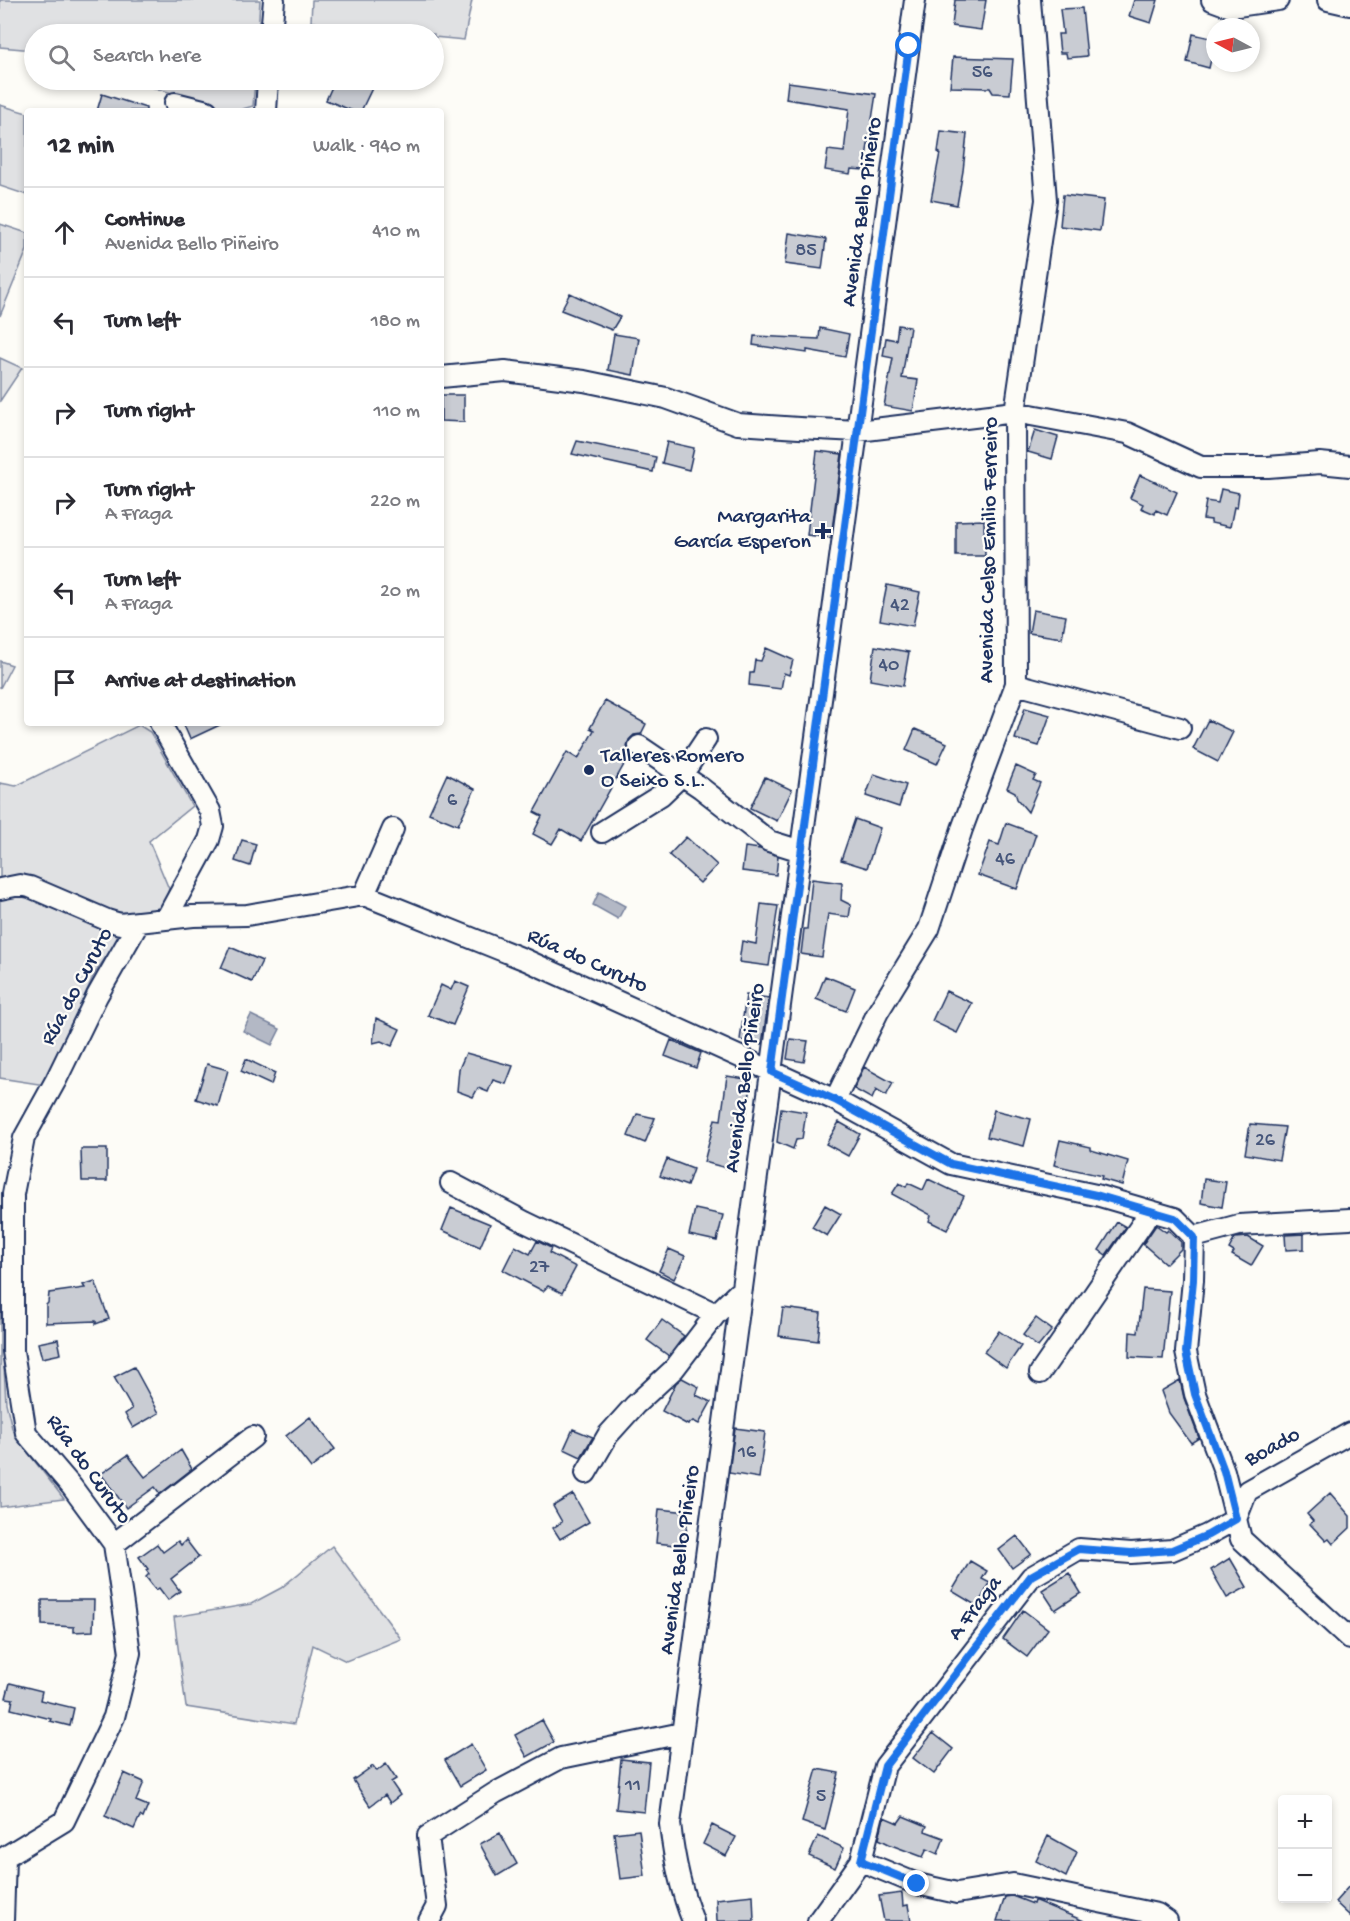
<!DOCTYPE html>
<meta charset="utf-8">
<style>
:root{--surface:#fff;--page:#f7f7f7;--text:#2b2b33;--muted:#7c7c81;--line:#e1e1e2}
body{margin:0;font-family:"Gochi Hand",sans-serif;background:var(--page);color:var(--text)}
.controls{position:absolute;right:18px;bottom:18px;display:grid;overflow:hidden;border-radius:6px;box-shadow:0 3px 9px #0003}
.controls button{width:54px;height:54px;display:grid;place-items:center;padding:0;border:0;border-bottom:2px solid var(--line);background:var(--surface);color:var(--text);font:30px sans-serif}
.compass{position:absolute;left:1206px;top:18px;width:54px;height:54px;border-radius:50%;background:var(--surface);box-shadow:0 3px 9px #0003;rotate:277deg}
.stop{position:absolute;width:18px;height:18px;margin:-14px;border:4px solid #1a73e8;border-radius:50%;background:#fff}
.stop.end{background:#1a73e8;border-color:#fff;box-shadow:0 2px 6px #0008}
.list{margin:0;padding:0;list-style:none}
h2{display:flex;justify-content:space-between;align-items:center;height:78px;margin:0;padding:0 24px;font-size:26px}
h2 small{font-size:20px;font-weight:400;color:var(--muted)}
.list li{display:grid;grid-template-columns:39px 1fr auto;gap:18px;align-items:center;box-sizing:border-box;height:90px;padding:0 24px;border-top:2px solid var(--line)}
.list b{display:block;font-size:22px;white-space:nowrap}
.list p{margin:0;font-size:20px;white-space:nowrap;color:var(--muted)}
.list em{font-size:20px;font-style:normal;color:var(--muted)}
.icon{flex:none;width:33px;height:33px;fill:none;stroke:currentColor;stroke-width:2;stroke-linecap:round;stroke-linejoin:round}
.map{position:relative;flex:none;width:1350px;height:1921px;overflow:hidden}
.search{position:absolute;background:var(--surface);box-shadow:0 3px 9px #0003;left:24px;top:24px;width:420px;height:66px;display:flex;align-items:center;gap:15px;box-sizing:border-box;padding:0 21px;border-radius:33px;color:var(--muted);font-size:22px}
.panel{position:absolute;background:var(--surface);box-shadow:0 3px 9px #0003;left:24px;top:108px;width:420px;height:618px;border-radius:6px}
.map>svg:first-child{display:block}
.green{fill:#e0e1e3;stroke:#7e88a0;stroke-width:1.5}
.water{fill:#b3b8c5;stroke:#76819c;stroke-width:1.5}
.building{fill:#c9ccd3;stroke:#1b2f5e;stroke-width:1.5}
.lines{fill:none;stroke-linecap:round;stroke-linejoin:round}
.minor-casing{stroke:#1b2f5e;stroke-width:24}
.minor{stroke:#fdfcf7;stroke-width:20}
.route{stroke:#1a73e8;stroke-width:8}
.poi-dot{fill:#1b2f5e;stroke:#fdfcf7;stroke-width:2}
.labels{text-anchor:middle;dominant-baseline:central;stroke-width:4.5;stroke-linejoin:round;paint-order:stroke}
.number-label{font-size:20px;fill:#46567b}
.street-label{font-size:22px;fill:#1b2f5e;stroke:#fdfcf7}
.poi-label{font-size:22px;fill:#1b2f5e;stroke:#fdfcf7;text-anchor:end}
</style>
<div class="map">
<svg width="1350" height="1921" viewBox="0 0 1350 1921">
<rect width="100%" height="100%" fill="#fdfcf7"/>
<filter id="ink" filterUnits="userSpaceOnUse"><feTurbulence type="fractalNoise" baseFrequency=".0167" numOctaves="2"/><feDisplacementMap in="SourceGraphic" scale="12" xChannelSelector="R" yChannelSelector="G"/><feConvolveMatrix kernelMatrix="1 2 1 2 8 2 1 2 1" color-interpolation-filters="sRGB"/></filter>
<g filter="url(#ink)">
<path class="green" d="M0,0h260l-2,34h-224v16l-34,-3z
M312,0h160l-8,40 -30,-3v-3h-18l-105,-12z
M128,80h127l-2,26 -17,5 -14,-3z
M0,105l27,8v82l-27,-9z
M0,224l27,9v17l-27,66z
M0,358l22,10 -22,33z
M0,661l12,4 -12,23z
M139,725l11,7 42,74 -43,35 20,48 -6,16 -20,11 -21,2 -122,-34v-101l16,3z
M23,890l102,41c-11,15 -23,30 -32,46 -17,36 -30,73 -48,108l-45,-7v-184z
M0,1294l6,109 6,25 14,22 38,49 -64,8z
M332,1546l69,93 -55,22 -33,-16 -19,79 -108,-17 -12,-90 77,-13 30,-16z"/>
<path class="water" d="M599,892l26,14 -7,13 -25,-14z
M251,1015l29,14 -8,16 -29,-14z"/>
<path class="building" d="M955,0h31l-5,30 -29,-4z
M1134,0h24l-7,23 -22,-7z
M1082,8l5,48 -20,2 -1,-5h-6l-2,-19h5l-3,-25z
M1193,34l22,5v16h-3l-3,13 -22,-6z
M953,57l60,2 -3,35 -17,-1 -3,-5 -40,-1z
M335,80h41l-15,31h-8l-27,-11z
M788,82l88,12 -12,76 -13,-1 -1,5 -25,-4 3,-20 16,2 5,-43 -63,-10z
M102,94l44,14v3h-49z
M941,131l26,3 -4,37 -6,34 -26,-5 9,-47 -2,-1z
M1063,195l41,5 -4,31 -40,-5z
M789,233l37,6 -4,30 -37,-5z
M570,293l50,24 -8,13 -51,-20z
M898,325l12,2 -8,51 16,2 -5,31 -29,-5 9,-48 -10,-2 3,-18 10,2z
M820,328l29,6 -4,23 -38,-7v3l-54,-8 1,-9 65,3z
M614,334l25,4 -6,37 -25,-5z
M441,395h23v27l-23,-1z
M1035,430l23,7 -6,22 -24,-7z
M577,441l79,16 -3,15 -81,-18z
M667,442l27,6 -5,22 -27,-7z
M817,451l25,3 -11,84 -24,-3z
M1140,475l37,17 -10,23 -11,-5 -1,4 -14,-6 2,-4 -13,-6z
M1221,489l18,4 -2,15 -3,-1 -4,20 -19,-4v-3l-8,-1 3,-18 12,2z
M984,520l1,36h-29v-35z
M887,585l33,7 -7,34 -33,-6z
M1033,610l33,6 -4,22 -33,-5z
M875,646l34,6 -6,34 -33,-6z
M766,648l27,12 -4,15 -5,-2 -3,16 -32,-4 1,-12h3l2,-13 6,1z
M605,701l41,23 -5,10 -7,1 -5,5 -2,6 3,8 -49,87 -20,-12 -9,15 -19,-10 9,-18 -8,-4 33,-60 11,7 16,-29 -4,-2z
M1025,708l25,7 -11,31 -24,-7z
M1208,720l25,12 -15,30 -25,-13z
M183,723h41l-34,16z
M915,729l32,14 -10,21 -31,-14z
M1016,766l20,9 -3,5 7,3 -12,29 -11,-13 -2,-7 -8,-4z
M447,774l28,15 -17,36 -29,-12z
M874,774l32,11 -7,22 -33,-11z
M765,777l27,13 -15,31 -27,-13z
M855,819l25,9 -13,40 -26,-8z
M1006,823l30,11 -19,55 -39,-14 12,-33 9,3z
M686,837l31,28 -17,18 -31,-28z
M242,840l14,4 -6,22 -15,-5z
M745,847l15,2 18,7 -2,19 -34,-4z
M812,879l30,4 -1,17 10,5 -2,12 -21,-3 -6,43 -21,-3 3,-25h3z
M761,904l17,2 -9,60 -30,-4 3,-21 14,3z
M230,947l32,14 -10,21 -31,-14z
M825,976l30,12 -9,23 -30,-12z
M455,981l14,6 -16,38 -25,-10 13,-30 10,5z
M946,991l26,12 -15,30 -25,-12z
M746,995l23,3 -7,46 -22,-4z
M376,1018l24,11 -8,17 -11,-5 -8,2z
M790,1039l18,2 -4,21 -17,-3z
M671,1040l30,13 -5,15 -31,-12z
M466,1053l47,13 -7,18 -13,-4 -5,12 -10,-4 -5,9 -16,-6 2,-22z
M246,1059l29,14 -4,12 -30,-14z
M207,1064l21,6 -10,36 -22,-7z
M864,1067l29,16 -7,13 -10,-6 -4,9 -18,-10z
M727,1076l25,4 -5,32 -6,-1 -8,36 6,1 -5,22 -30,-8 11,-43 6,1z
M781,1108l25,4 -4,27 -6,1 -3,9 -16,-7z
M994,1110l37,9 -7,27 -37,-9z
M637,1114l18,4 -10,25 -17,-7z
M839,1122l21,12 -12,22 -22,-12z
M1250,1124l35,3 -6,33 -34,-6z
M1060,1140l31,7v3l37,11 -6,24 -21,-6 1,-3 -48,-11z
M81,1149h26v32h-25z
M667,1159l26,10 -6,17 -27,-10z
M928,1179l36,17 -17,34 -18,-9 2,-6 -39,-21 7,-11 7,4 2,-4 15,7z
M1204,1179l22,3 -4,25 -21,-4z
M825,1205l16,9 -14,22 -15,-9z
M451,1208l39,16 -10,23 -38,-17z
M695,1209l28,6 -6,26 -28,-6z
M1117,1222l9,5 -20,28 -7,-5z
M1156,1225l10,7 2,-2 13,12v7l-15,15 -23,-20z
M1304,1234v15l-18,1 -1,-15z
M1248,1237l15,9 -12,20 -19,-11 2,-3 -5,-3 6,-11z
M537,1241l14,7 -2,5 27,14 -14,26 -14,-7 -5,5 -40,-21 12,-24 15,8z
M669,1249l16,7 -11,23 -15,-8z
M95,1281l14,38 -13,5v-3l-50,2v-18l2,-2 1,-10 36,-5 -2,-3z
M1143,1289l27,2 -7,68 -34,-2 1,-25 8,1z
M783,1308l38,5 -3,28 -39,-5z
M1036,1318l16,12 -14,17 -15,-12z
M662,1320l22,16 -15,20 -22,-16z
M999,1331l22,15 -15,22 -22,-16z
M58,1339l3,15 -19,4 -4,-15z
M134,1367l25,46 -26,15 -8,-14 7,-5 -18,-32z
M682,1378l17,9 -3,8 15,7 -12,22 -6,-3 -5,4 -26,-14 14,-28z
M1180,1380l4,18 15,40 -8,5 -22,-30 -8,-22z
M310,1417l25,32 -24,19 -25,-32z
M735,1428l30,4 -6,46 -30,-5z
M573,1429l20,8 -12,20 -17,-8z
M181,1450l11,19 -32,25 -5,-7 -29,21 -25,-34 27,-19 17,22z
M1330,1493l20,23v12l-17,16 -4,-5 -3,2 -16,-17 3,-3 -6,-7z
M573,1494l16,28 -29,17 -7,-11 9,-6 -9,-16z
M659,1509l29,3 -3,34 -29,-3z
M1017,1536l14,18 -19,14 -13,-18z
M186,1540l13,17 -28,22 9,12 -12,9 -9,-12 -3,2 -10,-13 3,-3 -3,-4 2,-1 -9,-12 18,-13 6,8 15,-11 3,4z
M1230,1558l17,29 -20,11 -16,-28z
M970,1561l17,10 -5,8 8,4 -13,23 -25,-15z
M1069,1573l12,20 -26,17 -13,-20z
M42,1600h52l-1,31 -19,1v-5l-32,-2z
M1023,1610l25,19 -21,28 -24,-18z
M10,1683l32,8 -2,9 34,8 -4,18 -20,-5 1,-2 -40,-10 2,-10 -7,-1z
M542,1720l12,22 -27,15 -12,-22z
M933,1733l20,16 -19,25 -21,-16z
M471,1744l15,26 -26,16 -15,-26z
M621,1759l28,3 -5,50 -28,-3z
M386,1764l10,15 -5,3 9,13 -10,8 -5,-8 -15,11 -17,-26 20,-14 4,5z
M817,1769l22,4 -14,57 -23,-8z
M124,1773l20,9 -8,19 12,5 -5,12 -3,-2 -6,13 -29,-13z
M903,1816l24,10 -2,5 19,7 -6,16 -11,-5 -4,8 -32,-12 -12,-6 5,-22 14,6z
M712,1825l24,12 -10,19 -23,-12z
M639,1830l6,46 -25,3 -6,-46z
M500,1833l17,31 -20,12 -17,-32z
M818,1836l26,12 -9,20 -26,-12z
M1048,1836l29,16 -11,25 -30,-16z
M1350,1885v31l-15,-14z
M902,1893l1,13 5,-1 3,16h-27l-5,-25z
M753,1895l1,26h-37l-1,-22z
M1012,1896l21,8 1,-3h2l48,20h-87l8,-24z"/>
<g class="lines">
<g class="minor-casing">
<path id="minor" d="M1212,0l19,7 47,-7
M1328,0l22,5
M271,34l3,-34
M175,103l32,8
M266,111l2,-31
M441,377l64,-6 79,10 82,17 72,26 61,4 59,3 157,-19 112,21 74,34h67l52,-4 30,3
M1016,684l164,44
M160,723l50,88 3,15 -4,14 -43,79
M639,746l62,42 68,53 32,10
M602,832l59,-37 21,-20 24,-36
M0,889l20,-4 10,2 77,33 13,4 73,-8 54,-1 117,-20 162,65 309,140 116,64 145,31 79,23 19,19 -1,43 -7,72 9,42 29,77 17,68 109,100
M364,895l29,-66
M835,1100l43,-88 51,-83 33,-100 54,-145 -1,-272 31,-212 -16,-200
M451,1183l74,39 191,92 26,-25
M1194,1237l45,-12 111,-6
M1040,1373l111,-162
M586,1473l22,-38 27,-30 39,-36 42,-55
M114,1544l139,-107
M861,1861l56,23 40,9 56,-9 144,30 10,7
M3,1921l2,-64 59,-36 50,-104 16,-64 -16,-109 -42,-57 -46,-54 -13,-82v-157l11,-56 32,-58 41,-84 42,-74
M429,1921l8,-15 -9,-70 67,-43 66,-35 121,-25
M693,1921c-13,-32 -19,-63 -23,-97l245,-1824
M818,1921l43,-60 24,-95 146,-189 48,-28 52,4 41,-3 35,-15 29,-16 11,-28 103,-58"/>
</g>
<use href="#minor" class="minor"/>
</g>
</g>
<g class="lines" filter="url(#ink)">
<path class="route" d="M909,46l-137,1026 63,28 116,64 145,31 79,23 19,19 -1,43 -7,72 9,42 29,77 12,48 -28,16 -36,15 -41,3 -52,-4 -48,27 -146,190 -24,95 56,23"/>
</g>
<g class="poi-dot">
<path d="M820 522h6v6h6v6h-6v6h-6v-6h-6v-6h6z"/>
<circle cx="589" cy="770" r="6"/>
</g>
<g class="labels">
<g class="number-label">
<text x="982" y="73">56</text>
<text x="806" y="251">85</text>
<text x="900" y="606">42</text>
<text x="889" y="666">40</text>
<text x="452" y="801">6</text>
<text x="1005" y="860">46</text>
<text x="1265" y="1141">26</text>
<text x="539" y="1268">27</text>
<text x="747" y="1453">16</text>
<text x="633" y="1786">11</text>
<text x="821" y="1797">5</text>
</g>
<g class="street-label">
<text transform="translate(863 212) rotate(-82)">Avenida Bello Piñeiro</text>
<text transform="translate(990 550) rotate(-89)">Avenida Celso Emilio Ferreiro</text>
<text transform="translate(587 962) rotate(24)">Rúa do Curuto</text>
<text transform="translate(78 987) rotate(-62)">Rúa do Curuto</text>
<text transform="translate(746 1078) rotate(-82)">Avenida Bello Piñeiro</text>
<text transform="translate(1273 1448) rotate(-29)">Boado</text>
<text transform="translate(88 1470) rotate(54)">Rúa do Curuto</text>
<text transform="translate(681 1560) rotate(-82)">Avenida Bello Piñeiro</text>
<text transform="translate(976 1609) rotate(-53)">A Fraga</text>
</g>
<g class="poi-label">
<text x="811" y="518">Margarita<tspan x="811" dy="25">García Esperon</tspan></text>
<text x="601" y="757" text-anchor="start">Talleres Romero<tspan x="601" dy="25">O Seixo S.L.</tspan></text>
</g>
</g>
</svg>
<div class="controls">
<button>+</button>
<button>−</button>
</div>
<svg class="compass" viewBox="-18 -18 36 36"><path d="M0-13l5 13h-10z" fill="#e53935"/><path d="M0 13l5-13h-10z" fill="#7c7c81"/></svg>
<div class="stop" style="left:909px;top:46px"></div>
<div class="stop end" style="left:917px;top:1884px"></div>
<div class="search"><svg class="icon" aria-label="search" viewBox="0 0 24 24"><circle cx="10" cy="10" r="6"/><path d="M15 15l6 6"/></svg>Search here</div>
<section class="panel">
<h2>12 min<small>Walk · 940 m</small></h2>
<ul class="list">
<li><svg class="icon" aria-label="ahead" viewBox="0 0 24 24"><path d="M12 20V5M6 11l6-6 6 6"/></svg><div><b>Continue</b><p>Avenida Bello Piñeiro</p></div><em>410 m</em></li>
<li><svg class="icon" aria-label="left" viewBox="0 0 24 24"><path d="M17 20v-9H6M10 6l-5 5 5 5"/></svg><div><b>Turn left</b></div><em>180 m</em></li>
<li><svg class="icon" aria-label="right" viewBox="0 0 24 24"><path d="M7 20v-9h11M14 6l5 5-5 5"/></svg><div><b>Turn right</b></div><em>110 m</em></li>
<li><svg class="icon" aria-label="right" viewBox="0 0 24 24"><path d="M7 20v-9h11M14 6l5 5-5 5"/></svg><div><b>Turn right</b><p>A Fraga</p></div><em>220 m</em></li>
<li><svg class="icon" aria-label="left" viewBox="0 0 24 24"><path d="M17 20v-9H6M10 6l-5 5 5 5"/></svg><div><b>Turn left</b><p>A Fraga</p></div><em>20 m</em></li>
<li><svg class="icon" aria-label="arrive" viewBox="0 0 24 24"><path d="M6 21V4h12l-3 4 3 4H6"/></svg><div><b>Arrive at destination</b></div></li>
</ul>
</section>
</div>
